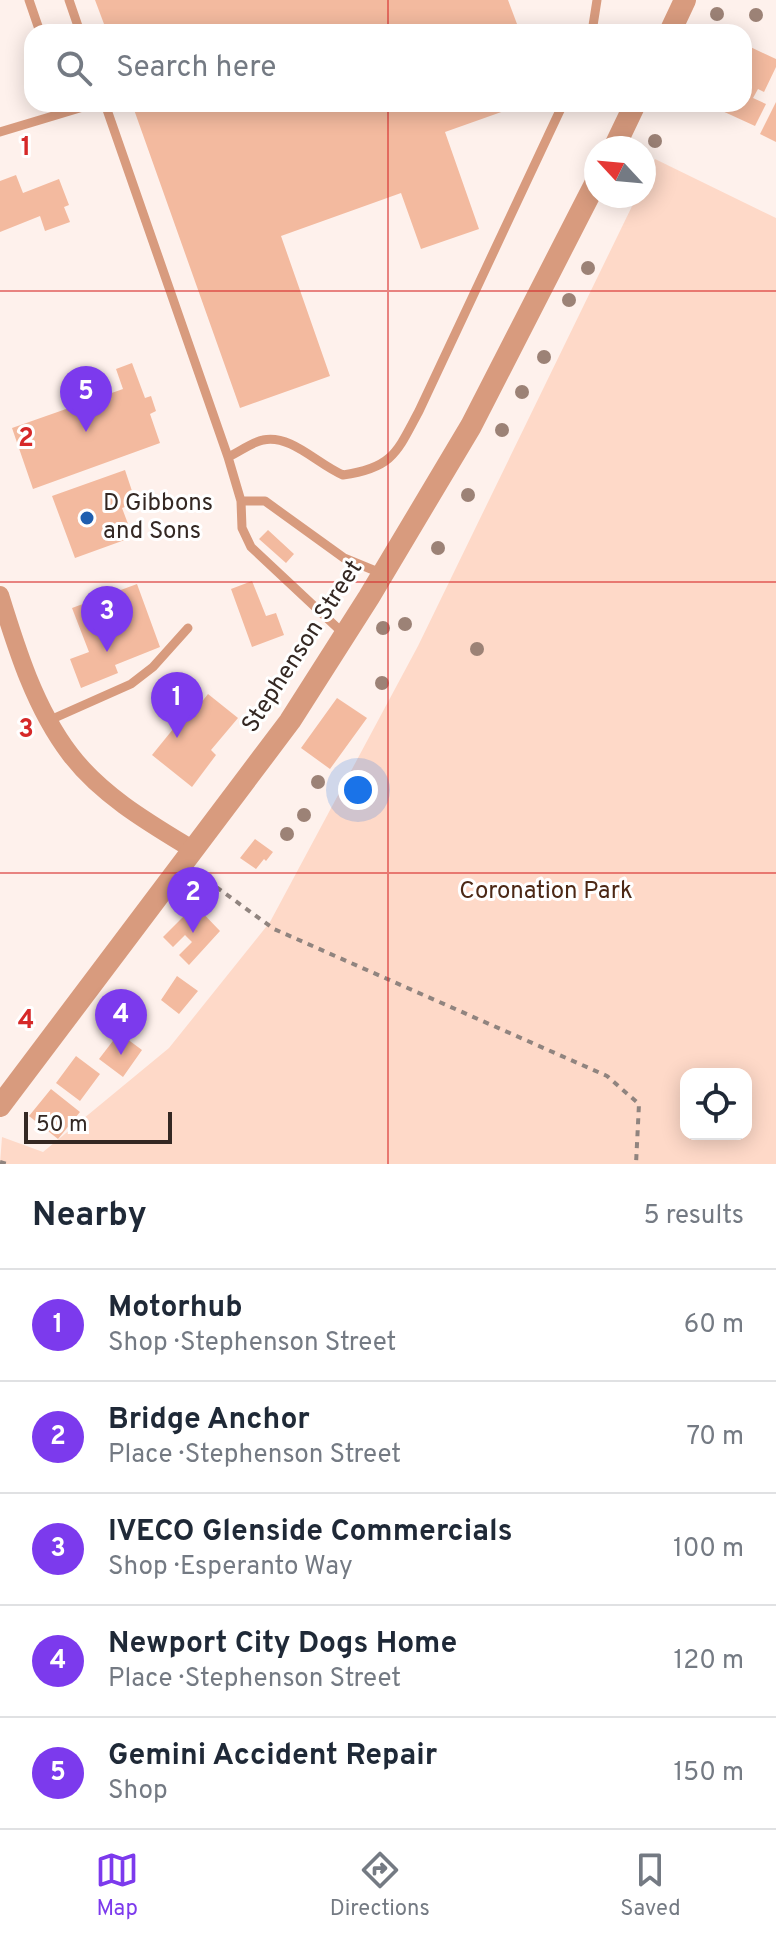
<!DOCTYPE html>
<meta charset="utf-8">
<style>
:root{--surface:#fff;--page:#f2f2f3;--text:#1f2937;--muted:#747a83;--line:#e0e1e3;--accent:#7c3aed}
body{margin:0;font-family:Overpass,sans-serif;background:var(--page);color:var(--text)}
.controls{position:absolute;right:24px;bottom:24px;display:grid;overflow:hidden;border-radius:16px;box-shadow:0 4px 20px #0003}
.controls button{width:72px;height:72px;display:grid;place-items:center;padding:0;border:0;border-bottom:2px solid var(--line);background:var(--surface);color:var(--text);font:40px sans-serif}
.compass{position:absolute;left:584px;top:136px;width:72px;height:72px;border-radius:50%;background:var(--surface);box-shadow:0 4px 20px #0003;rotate:296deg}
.scale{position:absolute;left:24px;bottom:20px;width:148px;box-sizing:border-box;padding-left:8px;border:4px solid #342823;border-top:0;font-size:22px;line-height:28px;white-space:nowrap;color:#342823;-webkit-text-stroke:6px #fff;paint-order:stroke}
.you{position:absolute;left:358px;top:790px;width:28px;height:28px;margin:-20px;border:6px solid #fff;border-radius:50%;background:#1a73e8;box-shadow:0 0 0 12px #1a73e833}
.badge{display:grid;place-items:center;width:52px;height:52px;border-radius:50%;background:var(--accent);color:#fff;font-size:26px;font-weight:700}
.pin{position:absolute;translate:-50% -66px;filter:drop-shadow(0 2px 4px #0008)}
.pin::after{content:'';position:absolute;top:42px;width:28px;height:24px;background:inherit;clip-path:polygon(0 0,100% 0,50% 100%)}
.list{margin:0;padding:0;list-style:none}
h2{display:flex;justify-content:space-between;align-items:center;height:104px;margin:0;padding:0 32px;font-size:34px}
h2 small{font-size:26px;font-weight:400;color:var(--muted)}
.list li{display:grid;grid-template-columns:52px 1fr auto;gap:24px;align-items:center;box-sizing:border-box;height:112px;padding:0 32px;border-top:2px solid var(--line)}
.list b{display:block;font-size:30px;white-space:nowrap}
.list p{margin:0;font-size:26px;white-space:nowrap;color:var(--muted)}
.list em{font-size:26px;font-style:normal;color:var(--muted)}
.icon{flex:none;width:44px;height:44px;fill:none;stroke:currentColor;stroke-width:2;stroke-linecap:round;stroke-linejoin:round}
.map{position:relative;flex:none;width:776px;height:1164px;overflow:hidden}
.search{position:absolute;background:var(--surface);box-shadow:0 4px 20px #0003;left:24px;right:24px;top:24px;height:88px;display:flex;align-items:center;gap:20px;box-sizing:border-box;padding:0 28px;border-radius:24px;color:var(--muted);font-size:30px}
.sheet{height:664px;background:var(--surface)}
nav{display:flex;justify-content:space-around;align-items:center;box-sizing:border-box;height:112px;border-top:2px solid var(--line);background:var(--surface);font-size:22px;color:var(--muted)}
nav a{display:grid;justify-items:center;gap:4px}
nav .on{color:var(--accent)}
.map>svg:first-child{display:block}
.green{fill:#fed9c8;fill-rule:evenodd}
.building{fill:#f3ba9f}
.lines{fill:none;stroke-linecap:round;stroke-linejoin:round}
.path{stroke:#90847f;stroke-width:4;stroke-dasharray:6 6;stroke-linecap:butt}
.service{stroke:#d89b7e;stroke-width:9}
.minor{stroke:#d89b7e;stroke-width:18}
.tertiary{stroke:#d89b7e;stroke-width:22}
.tree{fill:#9c8276}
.grid{fill:none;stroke:#d62828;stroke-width:2;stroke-opacity:0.55}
.poi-dot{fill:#1f5eaf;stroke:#fff;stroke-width:3}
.labels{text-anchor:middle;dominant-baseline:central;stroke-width:6;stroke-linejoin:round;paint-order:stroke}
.poi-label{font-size:24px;fill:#342823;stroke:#fff;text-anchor:start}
.street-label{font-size:24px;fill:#342823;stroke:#fff}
.park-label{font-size:24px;fill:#4c2815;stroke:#fff}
.grid-label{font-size:26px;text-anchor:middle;font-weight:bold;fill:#d62828;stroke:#fff;stroke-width:6;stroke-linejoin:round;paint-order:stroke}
</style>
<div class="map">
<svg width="776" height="1164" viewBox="0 0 776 1164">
<rect width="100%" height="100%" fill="#fef1ec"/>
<path class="green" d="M655,159l121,59v946h-776l2,-27 41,15 126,-104 101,-126 148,-276 219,-450h7v-14zM746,1074v60h-60v-60z"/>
<path class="building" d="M95,0h413l12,32h-413z
M744,44l32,15v8l-12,25 -6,-3 -5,9 13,6 -11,22 -48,-22h37z
M776,102v40l-16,-8z
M132,104h373l2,6 -62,22 34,97 -58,20 -20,-56 -120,43 49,140 -90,32z
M16,175l7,18 36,-14 10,26 -5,2 6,15 -25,9 -5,-15 -40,16v-51z
M132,363l13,35 6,-2 5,15 -6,3 10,29 -127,46 -21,-61 111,-39 -7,-20z
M125,470l11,33 -14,5 11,29 -58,21 -23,-62z
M268,530l26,24 -8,9 -27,-24z
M252,581l14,35 10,-3 8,22 -32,12 -21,-58z
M137,584l23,63 -45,18 3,8 -37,15 -11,-29 19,-7 -17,-44z
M208,694l30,24 -27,32 5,5 -24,32 -40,-32 26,-32 4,4z
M337,698l30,20 -37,51 -29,-21z
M255,839l18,13 -7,9 -2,-2 -8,10 -16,-11z
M195,905l25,26 -31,34 -10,-10 13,-13 -7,-7 -12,12 -10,-10z
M177,976l21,15 -19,23 -18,-14z
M119,1033l23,17 -19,27 -24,-18z
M76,1056l24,18 -20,27 -24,-18z
M51,1089l29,23 -22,27 -29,-23z"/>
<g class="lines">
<path class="path" d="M197,873l77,56 333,147 32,28 -3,60
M0,1162l7,2"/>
<path class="service" d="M29,0l11,32
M69,0l11,32
M592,32l5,-32
M105,104l123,353 13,44
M0,132l93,-28
M228,457c11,-5 24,-15 35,-17 28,-6 54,24 80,35 50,-7 54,-23 76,-64l144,-307
M345,635l-94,-88 -9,-19 -1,-27h24l79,57 39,16
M50,720l81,-36 22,-17 35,-39"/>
<path class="minor" d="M0,595c17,55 35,113 70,159 31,41 79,69 122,95"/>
<path class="tertiary" d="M670,32l15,-32
M614,148l21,-44
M0,1106l290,-385 79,-124 102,-171 125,-244"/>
</g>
<g class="tree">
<circle cx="717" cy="14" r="7"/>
<circle cx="756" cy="15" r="7"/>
<circle cx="655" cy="141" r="7"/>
<circle cx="588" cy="268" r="7"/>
<circle cx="569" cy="300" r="7"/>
<circle cx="544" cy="357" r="7"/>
<circle cx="522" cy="392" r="7"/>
<circle cx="502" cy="430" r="7"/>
<circle cx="468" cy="495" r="7"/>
<circle cx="438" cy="548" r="7"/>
<circle cx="405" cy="624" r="7"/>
<circle cx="383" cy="628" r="7"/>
<circle cx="477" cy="649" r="7"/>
<circle cx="382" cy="683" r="7"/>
<circle cx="318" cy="782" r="7"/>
<circle cx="304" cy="815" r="7"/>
<circle cx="287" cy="834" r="7"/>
</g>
<path class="grid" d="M388,0v32M388,104v1060M0,291h776M0,582h776M0,873h776"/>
<circle class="poi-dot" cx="87" cy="518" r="8"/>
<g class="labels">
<g class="poi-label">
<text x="103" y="504">D Gibbons<tspan x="103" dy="28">and Sons</tspan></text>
</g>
<g class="street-label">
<text transform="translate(303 647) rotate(-57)">Stephenson Street</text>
</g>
<g class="park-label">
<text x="546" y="892">Coronation Park</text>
</g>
</g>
<g class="grid-label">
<text x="26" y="155">1</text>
<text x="26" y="446">2</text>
<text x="26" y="737">3</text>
<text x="26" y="1028">4</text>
</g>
</svg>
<div class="controls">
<button><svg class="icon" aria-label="locate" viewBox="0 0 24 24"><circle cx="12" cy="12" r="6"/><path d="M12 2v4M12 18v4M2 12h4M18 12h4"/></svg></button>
</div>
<svg class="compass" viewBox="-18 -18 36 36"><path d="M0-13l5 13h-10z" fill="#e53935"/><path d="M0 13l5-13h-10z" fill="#747a83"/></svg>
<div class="scale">50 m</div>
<div class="you"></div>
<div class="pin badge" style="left:177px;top:738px">1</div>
<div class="pin badge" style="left:193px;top:933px">2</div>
<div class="pin badge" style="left:107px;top:652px">3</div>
<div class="pin badge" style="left:121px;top:1055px">4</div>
<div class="pin badge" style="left:86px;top:432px">5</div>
<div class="search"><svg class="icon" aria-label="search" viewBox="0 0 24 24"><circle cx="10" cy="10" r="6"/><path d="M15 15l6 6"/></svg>Search here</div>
</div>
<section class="sheet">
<h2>Nearby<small>5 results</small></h2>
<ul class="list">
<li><span class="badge">1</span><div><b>Motorhub</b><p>Shop · Stephenson Street</p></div><em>60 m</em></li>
<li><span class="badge">2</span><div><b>Bridge Anchor</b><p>Place · Stephenson Street</p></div><em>70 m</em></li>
<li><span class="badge">3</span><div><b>IVECO Glenside Commercials</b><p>Shop · Esperanto Way</p></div><em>100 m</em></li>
<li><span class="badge">4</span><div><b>Newport City Dogs Home</b><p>Place · Stephenson Street</p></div><em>120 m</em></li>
<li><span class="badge">5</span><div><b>Gemini Accident Repair</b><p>Shop</p></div><em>150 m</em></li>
</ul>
</section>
<nav>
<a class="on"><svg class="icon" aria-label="map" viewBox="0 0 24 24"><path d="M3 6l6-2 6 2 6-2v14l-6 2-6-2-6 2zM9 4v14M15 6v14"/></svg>Map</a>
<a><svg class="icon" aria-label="directions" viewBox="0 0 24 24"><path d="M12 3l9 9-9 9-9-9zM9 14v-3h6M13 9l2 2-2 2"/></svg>Directions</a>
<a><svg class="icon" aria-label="saved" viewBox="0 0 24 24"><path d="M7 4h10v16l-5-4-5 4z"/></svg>Saved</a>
</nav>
